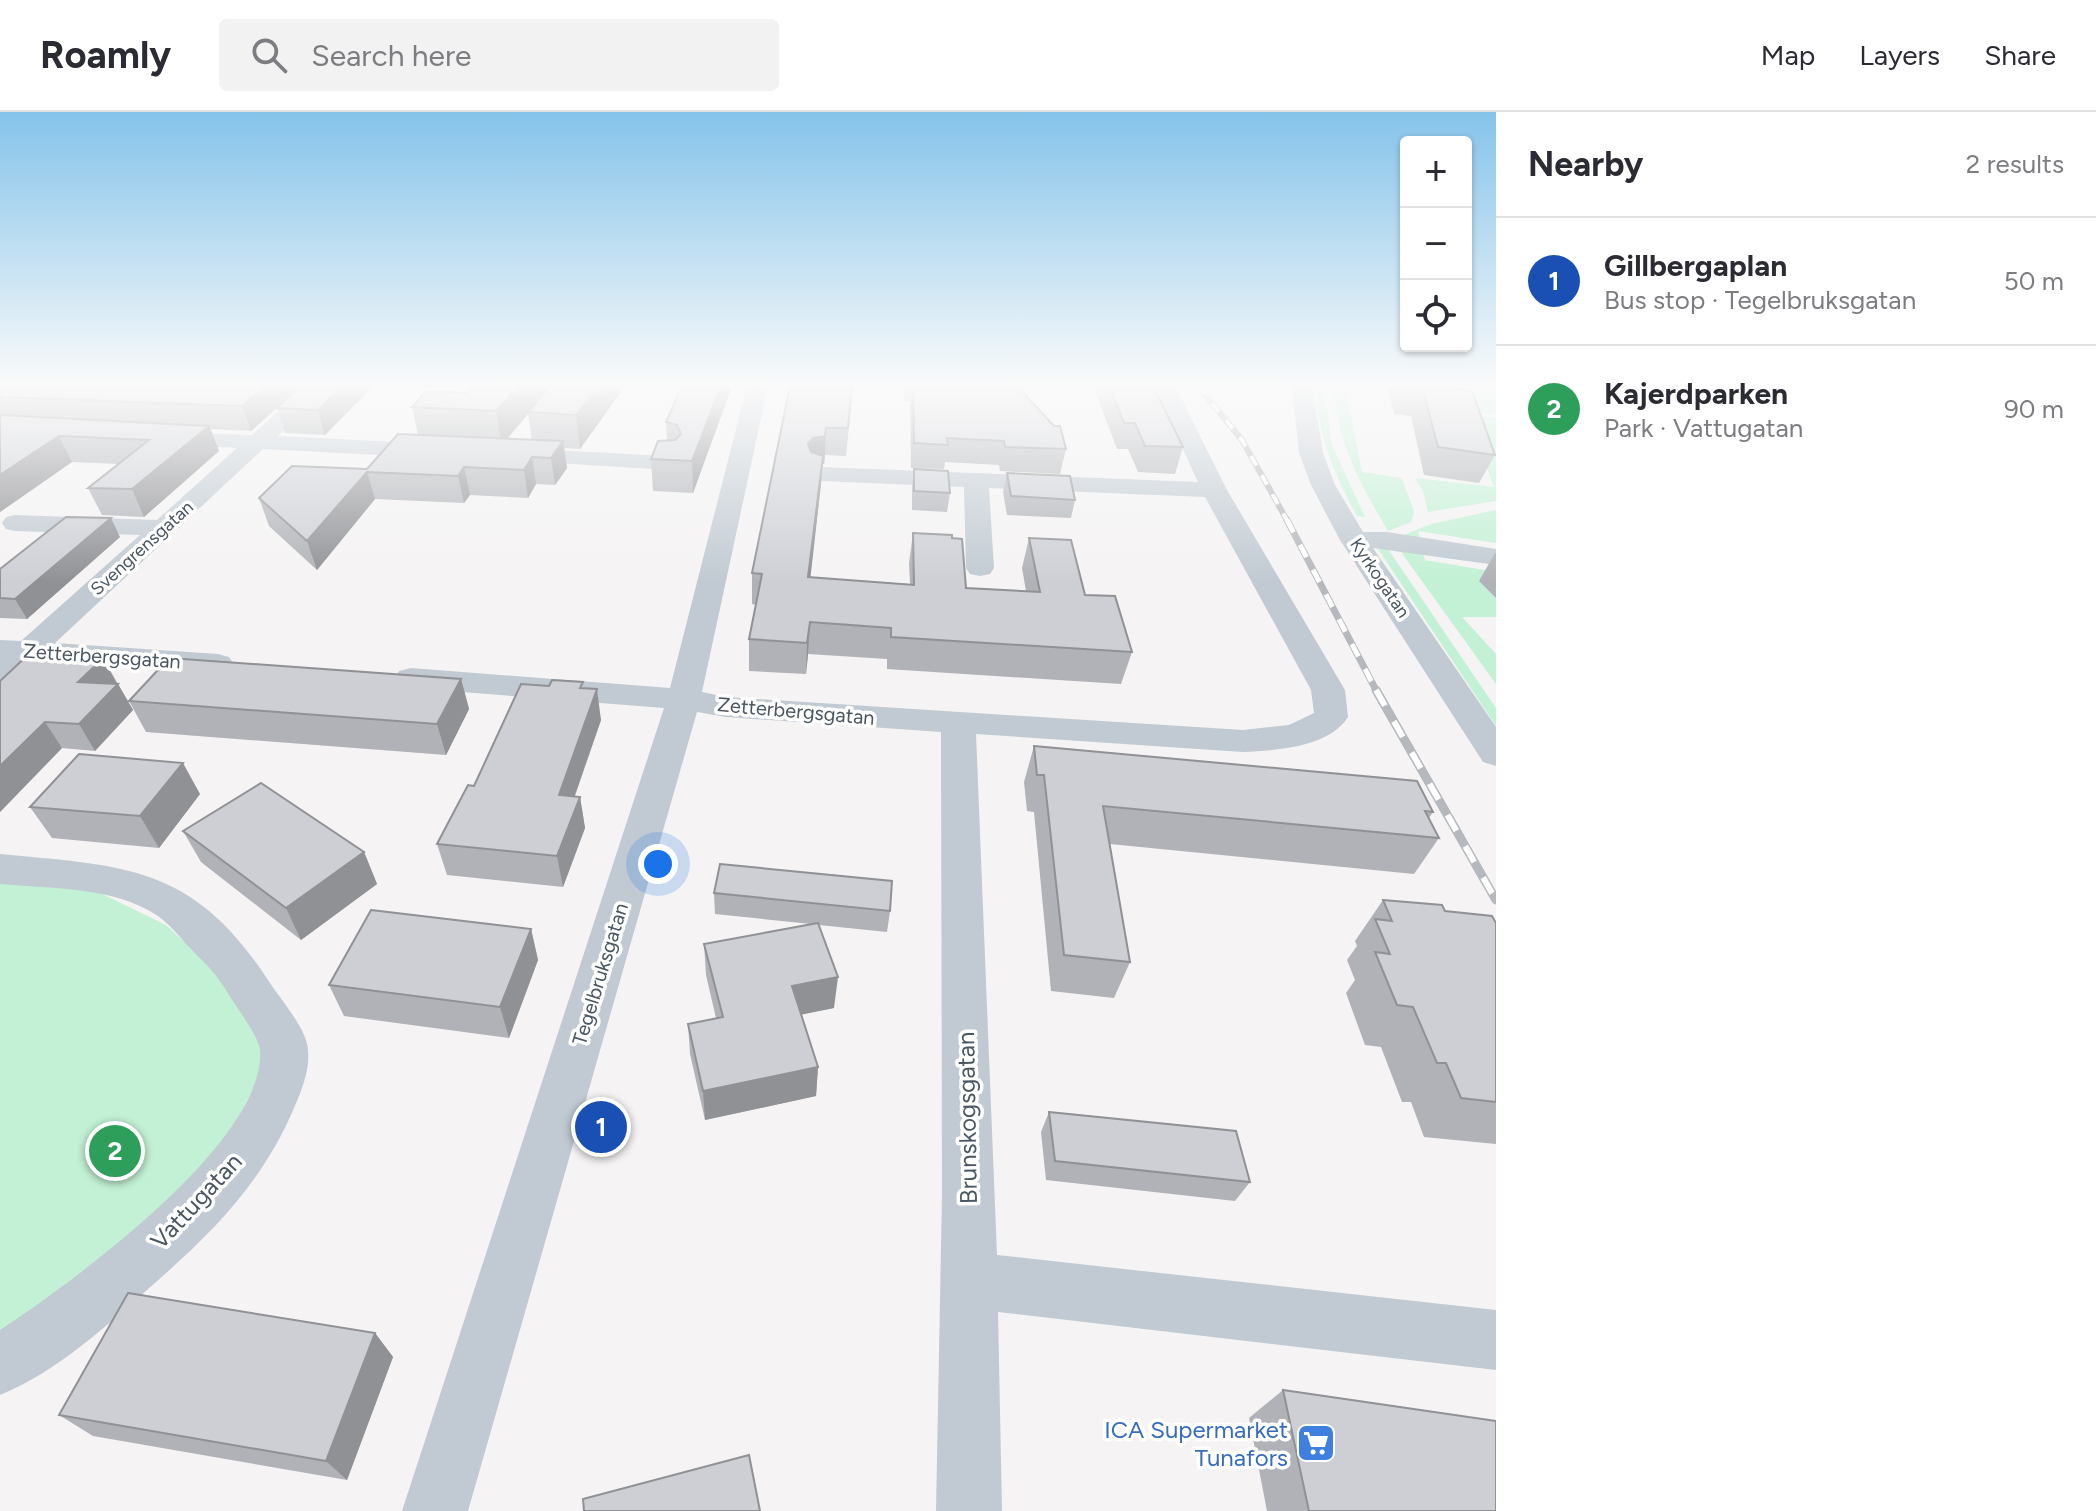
<!DOCTYPE html>
<meta charset="utf-8">
<style>
:root{--surface:#fff;--page:#f2f2f3;--text:#2b2b33;--muted:#7c7c81;--line:#e1e1e2;--accent:#2563eb}
body{margin:0;font-family:Figtree,sans-serif;background:var(--page);color:var(--text)}
.controls{position:absolute;right:24px;top:24px;display:grid;overflow:hidden;border-radius:8px;box-shadow:0 2px 6px #0004}
.controls button{width:72px;height:72px;display:grid;place-items:center;padding:0;border:0;border-bottom:2px solid var(--line);background:var(--surface);color:var(--text);font:40px sans-serif}
.you{position:absolute;left:658px;top:752px;width:28px;height:28px;margin:-20px;border:6px solid #fff;border-radius:50%;background:#1a73e8;box-shadow:0 0 0 12px #1a73e833}
.badge{display:grid;place-items:center;width:52px;height:52px;border-radius:50%;background:var(--accent);color:#fff;font-size:26px;font-weight:700}
.pin{position:absolute;translate:-50% -50%;border:4px solid #fff;box-shadow:0 2px 8px #0006}
.list{margin:0;padding:0;list-style:none}
h2{display:flex;justify-content:space-between;align-items:center;height:104px;margin:0;padding:0 32px;font-size:34px}
h2 small{font-size:26px;font-weight:400;color:var(--muted)}
.list li{display:grid;grid-template-columns:52px 1fr auto;gap:24px;align-items:center;box-sizing:border-box;height:128px;padding:0 32px;border-top:2px solid var(--line)}
.list b{display:block;font-size:30px;white-space:nowrap}
.list p{margin:0;font-size:26px;white-space:nowrap;color:var(--muted)}
.list em{font-size:26px;font-style:normal;color:var(--muted)}
.icon{flex:none;width:44px;height:44px;fill:none;stroke:currentColor;stroke-width:2;stroke-linecap:round;stroke-linejoin:round}
.map{position:relative;flex:none;width:1496px;height:1399px;overflow:hidden}
header{display:flex;align-items:center;gap:48px;box-sizing:border-box;height:112px;padding:0 40px;background:var(--surface);border-bottom:2px solid var(--line)}
header strong{font-size:38px}
nav{display:flex;gap:44px;margin-inline-start:auto;font-size:28px}
.search{width:560px;height:72px;background:var(--page);display:flex;align-items:center;gap:20px;box-sizing:border-box;padding:0 28px;border-radius:8px;color:var(--muted);font-size:30px}
main{display:flex}
aside{flex:1;background:var(--surface)}
.map>svg:first-child{display:block}
.green{fill:#c3f1d5}
.lines{fill:none;stroke-linecap:round;stroke-linejoin:round}
.minor{fill:#c1cad2;fill-rule:evenodd}
.rail-far2-casing{stroke:#b5b8bd;stroke-width:6}
.rail-far1-casing{stroke:#b5b8bd;stroke-width:7}
.rail-casing{stroke:#b5b8bd;stroke-width:9}
.rail-far2{stroke:#fff;stroke-width:4;stroke-dasharray:11;stroke-linecap:butt}
.rail-far1{stroke:#fff;stroke-width:5;stroke-dasharray:14;stroke-linecap:butt}
.rail{stroke:#fff;stroke-width:6;stroke-dasharray:18;stroke-linecap:butt}
.wall{fill:#b0b2b7;fill-rule:evenodd}
.shaded-wall{fill:#909195}
.building{fill:#cdcfd5;stroke:#909195;stroke-width:2}
.labels{text-anchor:middle;dominant-baseline:central;stroke-width:7;stroke-linejoin:round;paint-order:stroke}
.far-street-label{font-size:18px;fill:#4a5661;stroke:#fff}
.street-label{font-size:20px;fill:#4a5661;stroke:#fff}
.near-street-label{font-size:24px;fill:#4a5661;stroke:#fff}
.near-shop-label{font-size:24px;fill:#366cbe;stroke:#fff;text-anchor:end}
</style>
<header>
<strong>Roamly</strong>
<div class="search"><svg class="icon" aria-label="search" viewBox="0 0 24 24"><circle cx="10" cy="10" r="6"/><path d="M15 15l6 6"/></svg>Search here</div>
<nav><a>Map</a><a>Layers</a><a>Share</a></nav>
</header>
<main>
<div class="map">
<svg width="1496" height="1399" viewBox="0 0 1496 1399">
<rect width="100%" height="100%" fill="#f5f3f3"/>
<path class="green" d="M1316,274h9l6,57 34,74 -8,-1c-23,-42 -40,-82 -41,-130z
M1333,274h12l17,86 40,6 12,34 -3,10 -23,9c-30,-52 -49,-84 -55,-145z
M1457,274h39v28l-30,-3z
M1467,303l29,3v83l-68,11 -5,-21 -8,-13 79,9z
M1496,398v33l-78,-12 2,8 -21,-2 32,-13z
M1378,437h10l108,159v18z
M1422,439l3,9 71,12v45h-34l34,37v30l-95,-132z
M0,771l96,8 70,34 57,52 27,40 17,43 -68,138 -199,153z"/>
<g class="lines">
<path class="minor" d="M306,274h23l-51,50 160,8 8,2 4,5 -4,5 -8,2 -175,-9 -208,194 163,11 11,3 5,7 -5,7 -11,3 -182,-13 -24,23 -12,3v-47l21,1 119,-106 -125,-4 -9,-2 -4,-6 4,-6 9,-2 142,5 80,-72 -74,-4 -8,-2 -3,-5 3,-5 97,3z
M747,274h21l-66,306 24,5 517,33 46,-5 25,-12 -3,-23 -106,-193 -216,-9 5,80 -4,6 -10,2 -10,-2 -4,-6 -2,-81 -143,-6 -9,-2 -3,-5 3,-5 9,-2 377,15 -44,-96h21l52,104 118,200 3,27c-20,31 -71,33 -105,35l-267,-18 21,521 499,55v60l-498,-58 4,199h-66l6,-316 -1,-463 -215,-15 -29,-5 -229,799h-66l262,-803 -253,-20 -12,-3 -4,-7 4,-7 12,-3 259,20z
M1292,274h20l11,67 12,32 28,47h24l109,17v16l-123,-17 123,179v39l-13,-4 -143,-222 -29,-55 -12,-32z
M515,336l153,8 8,2 4,5 -4,5 -8,2 -161,-10 -4,-5 4,-5z
M0,742c123,12 191,10 266,123 11,18 37,47 41,67 5,21 -5,46 -13,64 -31,73 -79,122 -138,174 -48,42 -97,89 -156,113v-65c70,-46 268,-189 260,-281 -2,-14 -28,-48 -36,-62 -10,-16 -23,-28 -36,-41 -9,-10 -19,-22 -30,-30 -45,-30 -106,-27 -158,-32z"/>
<g class="rail-far2-casing">
<path id="rail-far2" d="M1198,274l44,54 46,82"/>
</g>
<g class="rail-far1-casing">
<path id="rail-far1" d="M1287,408l90,172"/>
</g>
<g class="rail-casing">
<path id="rail" d="M1376,578l120,210"/>
</g>
<use href="#rail-far2" class="rail-far2"/>
<use href="#rail-far1" class="rail-far1"/>
<use href="#rail" class="rail"/>
</g>
<path class="wall" d="M0,274h373l-48,49 -40,-2 -8,-25 -26,23 -40,-2 8,22 -75,66 -42,-2 -14,-27 30,-24 -46,-2 -72,50z
M474,274h151l-45,63 -16,-1 3,20 -12,17 -19,-1 -8,14 -58,-3 -6,8 -89,-4 -58,71 -48,-44 -10,-28 108,-29 51,-34 -6,-28 55,-14zM528,302l4,26 -25,-1z
M732,274l-39,107 -40,-2 -2,-32 16,-19 -1,-18z
M790,274h63l-7,70 -21,-1 -1,9h-2l-1,20 -11,93 100,7 -1,-21 4,-30 53,55 60,3 -4,-23 7,-30 56,57 47,57 -11,32 -234,-15v-10l-79,-5 -2,20 -57,-3v-32l7,-34 -4,-1v-31z
M904,274h113l49,63 -6,25 -60,-3 -1,-6 -54,-3 -1,7 -33,-1 -1,-67h-6z
M1093,274h60l30,61 -8,27 -37,-2 -10,-23h-11z
M1388,274h68l39,69 -16,28 -55,-8 -13,-59 -17,-2z
M914,357l36,24 -3,19 -35,-2v-22z
M1007,361l68,27 -4,18 -64,-3 -4,-23z
M120,425l-93,82 -27,-1v-49z
M1495,441h1v45l-17,-17z
M103,546l30,52 -38,41 -33,-3 -62,64v-131z
M461,567l8,30 -23,46 -300,-23 -17,-31z
M584,576l17,32 -26,76 5,1 5,31 -22,59 -116,-12 -10,-31 37,-58z
M1034,634l399,66 -4,6 10,20 -25,36 -304,-30 20,118 -16,36 -63,-7 -17,-179 -7,-1 -3,-29z
M200,682l-41,54 -107,-10 -22,-31z
M183,719l181,21 13,32 -76,56 -100,-78z
M714,781l176,18 -3,21 -68,-7 15,83 -33,6 17,53 -2,29 -111,24 -15,-66 -2,-30 28,-6 -10,-43 -2,-31 107,-20 -96,-10z
M1383,788l113,23v221l-72,-7 -13,-35h-9l-21,-55 -16,-2 -19,-52 9,-13 -8,-20 10,-14 -2,-5z
M531,817l7,31 -29,78 -165,-22 -15,-31z
M1049,1000l201,70 -15,19 -189,-21 -5,-48z
M375,1221l18,24 -46,123 -254,-44 -34,-21z
M1283,1278l213,121h-229l-18,-93z"/>
<path class="shaded-wall" d="M265,274h36l-50,45 -9,-25z
M342,274h31l-48,49 -7,-25z
M519,274h33l-24,26v2l-26,31 -6,-34z
M598,274h27l-45,63 -4,-34z
M721,274h11l-39,107 -1,-32z
M209,314l10,25 -75,66 -12,-28z
M826,316l-1,27 -1,9h-2l-1,20 -14,124 1,-164 5,-6z
M59,324l13,26 -72,50v-37z
M563,329l4,27 -12,17 -4,-27z
M532,345l4,27 -8,14 -4,-28z
M464,355l6,28 -6,8 -6,-27z
M367,360l8,27 -58,71 -10,-29z
M111,406l9,19 -93,82 -12,-20z
M810,510l-2,32 -2,20 1,-31z
M103,546l14,26 -39,-2z
M461,567l8,30 -23,46 -9,-31z
M118,572l15,26 -38,41 -16,-27z
M597,577l4,31 -37,106 -5,-31z
M45,610l17,26 -62,64v-46z
M183,651l17,31 -41,54 -19,-32z
M580,685l5,31 -22,59 -6,-31z
M364,740l13,32 -76,56 -15,-32z
M531,817l7,31 -29,78 -9,-31z
M838,865l-4,31 -44,9 2,-31z
M818,955l-2,29 -111,24 -2,-29z
M375,1221l18,24 -46,123 -21,-19z"/>
<path class="building" d="M0,274h265l-23,20 -242,-9z
M300,274h42l-24,24 -41,-2z
M474,274h45l-23,25 -84,-4 14,-16 41,2z
M550,274h48l-22,29 -48,-3z
M682,274h39l-29,75 -41,-2 7,-18 17,-1 6,-6 -4,-9 -11,-3z
M790,274h62l-4,42h-22l-1,8 -12,2 -5,6 3,8 12,4 -15,121 106,8 -1,-52 39,2v3l10,1 4,49 74,4 -11,-54 42,2 14,55 30,1 17,56 -241,-15v-9l-81,-6 -3,21 -58,-4 13,-65 -10,-1z
M913,274h104l37,40h6l6,23 -61,-2 -1,-6 -57,-3 1,7 -34,-2z
M1109,274h44l30,61 -38,-1 -10,-23h-11z
M1406,274h50v3l16,2 23,64 -57,-8 -15,-57 -17,-3z
M0,303l209,11 -77,63 -44,-1 61,-48 -90,-4 -59,39z
M398,322l165,7 -12,17 -19,-1 -8,13 -60,-3 -6,9 -91,-4 -60,69 -48,-43 33,-32 75,3z
M914,357l34,2 2,22 -36,-2z
M1007,361l63,3 5,24 -64,-4z
M66,405l45,1 -96,81 -15,-1v-29z
M31,540l72,6 -25,24 40,2 -39,40 -34,-2 -45,44v-85z
M169,546l292,21 -24,45 -308,-23z
M552,568l31,2 -3,6 17,1 -38,106 21,2 -23,59 -120,-12 31,-59 6,1 47,-102 28,2z
M1034,634l383,35 16,31 -8,-1 14,27 -336,-32 27,156 -66,-7 -20,-180h-7z
M79,642l104,9 -43,53 -110,-9z
M261,671l103,69 -78,56 -103,-77z
M720,752l172,17 -2,30 -176,-18z
M1383,788l59,5 3,6 47,5 4,7v179l-35,-4 -15,-35h-9l-24,-56 -16,-2 -22,-53 15,2 -15,-35 17,2z
M371,798l160,19 -31,78 -171,-22z
M818,811l20,54 -46,9 26,81 -115,24 -15,-67 35,-7 -19,-73z
M1049,1000l187,19 14,51 -195,-21z
M128,1181l247,40 -49,128 -267,-46z
M1283,1278l213,31v90h-187z
M749,1343l11,56h-176l-1,-12z"/>
<linearGradient id="sky" x2="0" y2="1"><stop stop-color="#85c3ea"/><stop offset="0.58" stop-color="#fafafa"/><stop offset="1" stop-color="#fafafa" stop-opacity="0"/></linearGradient>
<rect width="1496" height="470" fill="url(#sky)"/>
<defs>
<g id="supermarket-square" transform="scale(2)"><rect x="-9" y="-9" width="18" height="18" rx="4" fill="#3f7fe0" stroke="#fff"/><path d="M-6-5.5h2.5l.6 2H6L4.5 2H-2.5L-4.4-4H-6ZM-1.5 3.2a1.3 1.3 0 1 0 .1 0ZM3 3.2a1.3 1.3 0 1 0 .1 0Z" fill="#fff"/></g>
</defs>
<g fill-rule="evenodd">
<use href="#supermarket-square" x="1316" y="1331"/>
</g>
<g class="labels">
<g class="far-street-label">
<text transform="translate(142 436) rotate(-42)">Svengrensgatan</text>
<text transform="translate(1380 466) rotate(56)">Kyrkogatan</text>
</g>
<g class="street-label">
<text transform="translate(102 544) rotate(4)">Zetterbergsgatan</text>
<text transform="translate(796 599) rotate(5)">Zetterbergsgatan</text>
<text transform="translate(600 862) rotate(-73)">Tegelbruksgatan</text>
</g>
<g class="near-street-label">
<text transform="translate(967 1006) rotate(-91)">Brunskogsgatan</text>
<text transform="translate(196 1089) rotate(-47)">Vattugatan</text>
</g>
<g class="near-shop-label">
<text x="1288" y="1317">ICA Supermarket<tspan x="1288" dy="28">Tunafors</tspan></text>
</g>
</g>
</svg>
<div class="controls">
<button>+</button>
<button>−</button>
<button><svg class="icon" aria-label="locate" viewBox="0 0 24 24"><circle cx="12" cy="12" r="6"/><path d="M12 2v4M12 18v4M2 12h4M18 12h4"/></svg></button>
</div>
<div class="you"></div>
<div class="pin badge" style="left:601px;top:1015px;background:#1a4fb4">1</div>
<div class="pin badge" style="left:115px;top:1039px;background:#2e9e5b">2</div>
</div>
<aside>
<h2>Nearby<small>2 results</small></h2>
<ul class="list">
<li><span class="badge" style="background:#1a4fb4">1</span><div><b>Gillbergaplan</b><p>Bus stop · Tegelbruksgatan</p></div><em>50 m</em></li>
<li><span class="badge" style="background:#2e9e5b">2</span><div><b>Kajerdparken</b><p>Park · Vattugatan</p></div><em>90 m</em></li>
</ul>
</aside>
</main>
